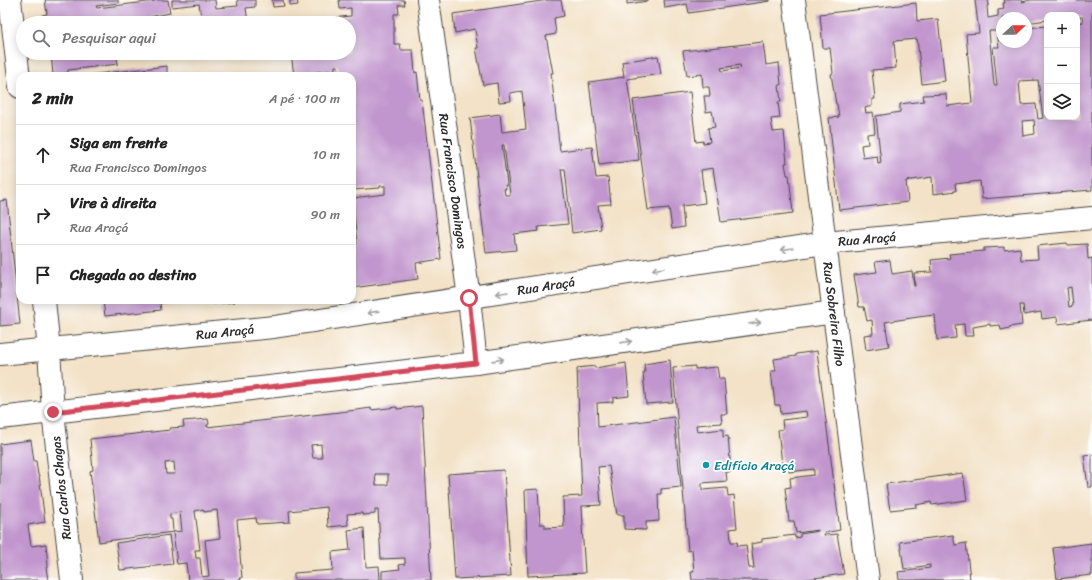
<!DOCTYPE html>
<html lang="pt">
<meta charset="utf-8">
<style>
:root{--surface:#fff;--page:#f2f2f2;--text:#222;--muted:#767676;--line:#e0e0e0}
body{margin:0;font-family:Sriracha,sans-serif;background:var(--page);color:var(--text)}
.controls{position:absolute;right:12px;top:12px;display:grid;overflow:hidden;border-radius:8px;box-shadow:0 2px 10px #0003}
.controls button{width:36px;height:36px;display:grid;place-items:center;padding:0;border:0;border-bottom:1px solid var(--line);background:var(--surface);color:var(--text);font:20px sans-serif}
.compass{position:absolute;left:996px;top:12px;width:36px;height:36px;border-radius:50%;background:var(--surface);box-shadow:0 2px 10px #0003;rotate:68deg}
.stop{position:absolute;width:12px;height:12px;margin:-9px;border:3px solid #d1495b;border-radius:50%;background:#fff}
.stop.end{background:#d1495b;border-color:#fff;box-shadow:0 1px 4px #0008}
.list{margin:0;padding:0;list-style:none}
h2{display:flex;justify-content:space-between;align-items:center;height:52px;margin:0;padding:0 16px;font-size:17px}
h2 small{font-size:13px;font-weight:400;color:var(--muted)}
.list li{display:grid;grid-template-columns:26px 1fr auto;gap:12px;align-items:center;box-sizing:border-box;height:60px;padding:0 16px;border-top:1px solid var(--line)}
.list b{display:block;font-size:15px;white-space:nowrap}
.list p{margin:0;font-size:13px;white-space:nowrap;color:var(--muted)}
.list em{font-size:13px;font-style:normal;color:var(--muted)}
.icon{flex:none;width:22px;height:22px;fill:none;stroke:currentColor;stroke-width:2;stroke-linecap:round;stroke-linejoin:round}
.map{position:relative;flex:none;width:1092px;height:580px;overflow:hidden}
.search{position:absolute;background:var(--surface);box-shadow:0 2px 10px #0003;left:16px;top:16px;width:340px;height:44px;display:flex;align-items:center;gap:10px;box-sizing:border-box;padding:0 14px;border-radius:22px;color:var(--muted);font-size:15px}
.panel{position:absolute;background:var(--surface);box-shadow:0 2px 10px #0003;left:16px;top:72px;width:340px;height:232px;border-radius:12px}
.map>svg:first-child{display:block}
.building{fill:#c195cd;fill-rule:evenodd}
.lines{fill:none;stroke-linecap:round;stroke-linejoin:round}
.minor-casing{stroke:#494642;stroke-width:24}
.minor{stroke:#fff;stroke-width:22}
.oneway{stroke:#a0a0a0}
.route{stroke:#d1495b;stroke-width:5}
.culture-dot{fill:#0f9aa8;stroke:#fff;stroke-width:1.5}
.labels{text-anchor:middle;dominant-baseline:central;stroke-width:3.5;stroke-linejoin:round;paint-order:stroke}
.street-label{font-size:13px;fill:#2b2b2b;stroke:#fff}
.culture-label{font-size:13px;fill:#0d838f;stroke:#fff;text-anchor:start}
</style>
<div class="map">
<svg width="1092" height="580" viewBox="0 0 1092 580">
<rect width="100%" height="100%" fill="#fff"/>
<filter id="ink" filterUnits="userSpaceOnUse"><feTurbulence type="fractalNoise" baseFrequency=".025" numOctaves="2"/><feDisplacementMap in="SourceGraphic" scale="8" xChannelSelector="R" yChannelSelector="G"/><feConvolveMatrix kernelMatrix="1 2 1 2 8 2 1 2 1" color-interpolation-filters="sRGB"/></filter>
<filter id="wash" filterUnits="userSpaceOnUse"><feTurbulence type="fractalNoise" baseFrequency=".012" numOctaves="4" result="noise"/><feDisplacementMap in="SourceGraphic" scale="16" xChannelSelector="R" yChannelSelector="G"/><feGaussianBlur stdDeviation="0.9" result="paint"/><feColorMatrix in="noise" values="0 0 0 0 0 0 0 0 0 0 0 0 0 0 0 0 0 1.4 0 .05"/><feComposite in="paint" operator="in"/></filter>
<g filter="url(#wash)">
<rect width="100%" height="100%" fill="#f3e2c7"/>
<g id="blocks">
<path class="building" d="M45,0h73v3l-22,3 1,2 58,-7v-1h13l2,13 -26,5 1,5h-102l-1,-8 5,-1z
M172,0h43l1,8 22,-2 -1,-6h18v7l-9,1 2,14 -15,1h-17v-2l-14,1 -3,-18 -27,3z
M272,0h11l1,6 -11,1z
M290,0h7l1,5 -8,1z
M339,0h65l1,5h-7l1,9h-5v30h6l1,6h12l2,23 2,-1 3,28h2l19,159 -25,4 2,16 -66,9v-50h1l1,7 3,-1 -4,-46 32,-4v-8h-5v2l-28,2v-114h-13l-1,-10h-3v4l-19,2 1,4h-23l-3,-23h58v-30h-19v-5l21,-2v-8l-11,1z
M548,0h13l3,16 -10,2 2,16 -10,2 7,37h-2l9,78 32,-4 4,31 12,-1 3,27 -13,1 3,24 -29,4 -7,-64h-4l7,55 -30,3 1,4 -25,3 2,16 -30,3 -16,-135 30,-4 2,18 24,-3 -4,-38 -12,2 1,8 -12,1 -2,-19 -14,2 -7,-37h2l-3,-19 -20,4 -2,-19zM502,145h2l6,50h-5l-1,-6h2l-1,-4h2z
M627,0h21v1l-21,3z
M664,0h106v1l-81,12 -2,-9 -22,4z
M975,0h13l1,5 -2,1 1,12 10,-2v-6l6,-1 -1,-6h2l-1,-3h18v2l8,-2h62v190l-110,9 -2,-18 -25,3 1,7 -23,3 -1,-17 -26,4 2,21 -69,8 -10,-92 10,-1 -2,-13h-1l-5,-30 2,-1 -3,-25h-7l-3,-34 96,-11 1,18 21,-2 7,62 -23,3 -5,-45 -23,2 2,27 -24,2 3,29h-3v7l-7,2 1,5 7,-1 2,21 -8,1 1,10 -7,1 2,13 14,-2 1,8 3,-1 -5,-47 24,-4v-8l24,-3 -1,-6 23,-1 1,12 25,-3 -6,-69 13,-1zM1047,15h30v2h5l1,5 -6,1v94h-30v-91l-21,2v14h-24v-24h24v5l21,-3zM989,31h8l2,16h-6l4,38h-3zM1038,80l5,38 -5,1 -2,-15 -15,1 -2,-24zM1034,120l1,14 -12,2 -1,-15z
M763,42l3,23 13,-2 2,22h-2l2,17h-3l2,16 -9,1 2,13 11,-1 3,32h-2l2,12h2l4,38 -72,9 -8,-54 -12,2 4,33 -23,3 2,21 -12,2 -3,-21 -21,2 -15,-110 57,-8 6,50 7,-1v2l7,-1 -2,-14 7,-1 -3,-16 -6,1 -2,-16h6l-1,-9h-6l-1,-13 -15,2 -4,-25zM740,65l1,3 -19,3 -1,-3z
M51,53h73l1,4 -8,1 1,6 -50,6v3l-15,2z
M658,56l3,18 -34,5 12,81 -40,5 -10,-83 35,-5 -2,-15z
M167,66v10h-78v-1z
M7,200l13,124 -20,2v-125z
M1067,243l1,2 19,-1 1,15 4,-1v62l-34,4 -1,-7 -15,2 -1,-7 -17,3 -1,-10h-3l2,20 -13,2 1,1 -9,2 -1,-5 -10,1v-2l-17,3 1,9h-9l-1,-12 -9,1 1,13 -19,2 -2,-25 -17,2 -33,5 4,24 -23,4 -2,-15 9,-1 -1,-14 -5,1 -3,-14h-5l-5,-32 23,-3 -2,-10 15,-2 2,14 20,-3 2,15h1l-1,-13 18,-1 -1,-12 19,-2 -1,-4 35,-3v-3l20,-1v3l16,-2 1,12 17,-1 -1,-13zM1071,287l2,19 -4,1 -2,-19z
M103,300h75l1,2 -19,1 1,7 -56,6z
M196,300h38l1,2 -22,2v-1l-17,1z
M817,351l23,179 -16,3v2l13,-1 7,40 -45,6h-107l-1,-8h3l-2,-22 -4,1 -15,-183 22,-2v3l22,-2 2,12h5l3,35h-6l1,9 -26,2 1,7 26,-3v8l5,-1 3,36h-5l1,9 -25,2v7l25,-2 1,8 6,-1 3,33 -7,1 1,13h6l1,4 8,-1 3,23h5l-3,-24 11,-2v-3l33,-4v3l5,-1v-3l18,-3v-1l-22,3 -2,-12h-5l-4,-33 6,-1 -1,-9 24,-3v-6l-25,3 -1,-9 -6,1 -4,-34 5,-1 -1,-9 25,-3 -1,-6 -25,3 -1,-9h-5l-4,-34h5l-2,-12 22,-3v-2z
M670,360l3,42 -27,2 -3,-31h2l-1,-9z
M626,363l3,33 -16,2v4l-16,1 1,24 76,-10 7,70 -20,2v5h-3l1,27 -13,1v8l-22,-1v-14h-7l-8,-49 -11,1 3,38 -19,1 1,20h-1l3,47 -57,3 -3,-86 13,-1 2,35h5v4l19,-1 -1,-30 19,-1 -5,-128 18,-2v2z
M422,406l9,174h-49v-9l18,-2 -1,-4 6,-1v-6l-24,1 -3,-49h-3v4l-13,1v-2l-15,1 1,11 -20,2 -1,-20 -38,4 1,11 -33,2 -1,-6 -19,2 5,58h-2l1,2h-53l-2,-17 -9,1 -4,-32 -74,10 -9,-71 3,-1 -3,-31 80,-9v-2l14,-1 -1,-6 25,-2 1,5 -2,1v2l150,-17 14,-2v2l26,-3v2zM321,444l1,14h-9l-2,-13zM174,462l1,12h-9l-1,-11zM375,474h13v11h-12zM203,509l1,3 13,-2 3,28 -15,2 4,36 -7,1 -2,-19h-4l-1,-8h5l-5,-39zM180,512l2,19 -9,1 -1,-13h-2v-5z
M31,440l3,21h2l2,14h1l6,47 -17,3 3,21 15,-2 2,23h-2l2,13h-48v-136z
M1092,454v33h-4l-4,-32z
M504,470l7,106 -56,3 -7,-105z
M963,473l4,27 -35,5 -1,-3 -15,3 1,2 -27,3 -4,-26z
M364,528l2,39 13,-1 1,14h-86v-7l39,-3 -1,-18 18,-2 -2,-20z
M169,535l4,29 -53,6 -4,-27z
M953,535l2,10 11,-2 4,36 -71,1 -1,-8 32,-4v-3l-26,4 -4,-27z
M1092,543v32l-35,4 -4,-31z"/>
</g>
</g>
<g filter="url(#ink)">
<use href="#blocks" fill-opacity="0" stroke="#494642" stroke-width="1"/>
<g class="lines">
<g class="minor-casing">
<path id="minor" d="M10,0l10,87
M428,0l41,298 7,65
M794,0l74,580
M44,300l5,50 4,62 19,168
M0,354l274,-27 551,-84 267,-25
M0,418l476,-55 358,-51"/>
</g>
<use href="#minor" class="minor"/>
</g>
<defs><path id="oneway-shaft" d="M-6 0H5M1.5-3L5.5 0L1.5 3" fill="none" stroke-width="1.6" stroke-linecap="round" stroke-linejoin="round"/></defs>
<g class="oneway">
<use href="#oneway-shaft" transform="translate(787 249) rotate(171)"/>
<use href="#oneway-shaft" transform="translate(658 269) rotate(171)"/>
<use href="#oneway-shaft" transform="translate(502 293) rotate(171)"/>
<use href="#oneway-shaft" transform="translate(373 312) rotate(172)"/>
<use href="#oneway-shaft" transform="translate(755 323) rotate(-8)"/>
<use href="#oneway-shaft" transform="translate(626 342) rotate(-8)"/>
<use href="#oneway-shaft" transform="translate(498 360) rotate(-8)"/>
</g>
</g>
<g class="lines" filter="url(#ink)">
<path class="route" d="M53,412l423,-49 -7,-65"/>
</g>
<circle class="culture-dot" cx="706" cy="465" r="4"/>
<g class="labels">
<g class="street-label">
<text transform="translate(453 181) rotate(82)">Rua Francisco Domingos</text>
<text transform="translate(867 239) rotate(-5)">Rua Araçá</text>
<text transform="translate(546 286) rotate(-9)">Rua Araçá</text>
<text transform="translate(834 314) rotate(83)">Rua Sobreira Filho</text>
<text transform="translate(225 332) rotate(-6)">Rua Araçá</text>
<text transform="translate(61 488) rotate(-96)">Rua Carlos Chagas</text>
</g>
<g class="culture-label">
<text x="714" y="465">Edifício Araçá</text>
</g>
</g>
</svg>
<div class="controls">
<button>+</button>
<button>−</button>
<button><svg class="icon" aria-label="layers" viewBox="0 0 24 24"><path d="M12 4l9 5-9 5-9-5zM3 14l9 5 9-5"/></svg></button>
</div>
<svg class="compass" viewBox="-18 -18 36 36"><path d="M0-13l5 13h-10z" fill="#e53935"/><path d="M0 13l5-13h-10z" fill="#767676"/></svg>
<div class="stop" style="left:469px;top:298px"></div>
<div class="stop end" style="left:53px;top:412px"></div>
<div class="search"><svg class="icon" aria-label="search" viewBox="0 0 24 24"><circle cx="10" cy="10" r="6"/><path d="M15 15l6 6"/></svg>Pesquisar aqui</div>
<section class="panel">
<h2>2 min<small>A pé · 100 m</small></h2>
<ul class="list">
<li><svg class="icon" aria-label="ahead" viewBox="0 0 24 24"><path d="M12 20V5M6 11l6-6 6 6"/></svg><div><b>Siga em frente</b><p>Rua Francisco Domingos</p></div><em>10 m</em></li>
<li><svg class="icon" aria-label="right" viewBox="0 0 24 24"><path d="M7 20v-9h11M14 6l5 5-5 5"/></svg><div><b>Vire à direita</b><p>Rua Araçá</p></div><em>90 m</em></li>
<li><svg class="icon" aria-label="arrive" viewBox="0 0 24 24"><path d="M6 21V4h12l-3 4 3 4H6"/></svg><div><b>Chegada ao destino</b></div></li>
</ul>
</section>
</div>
